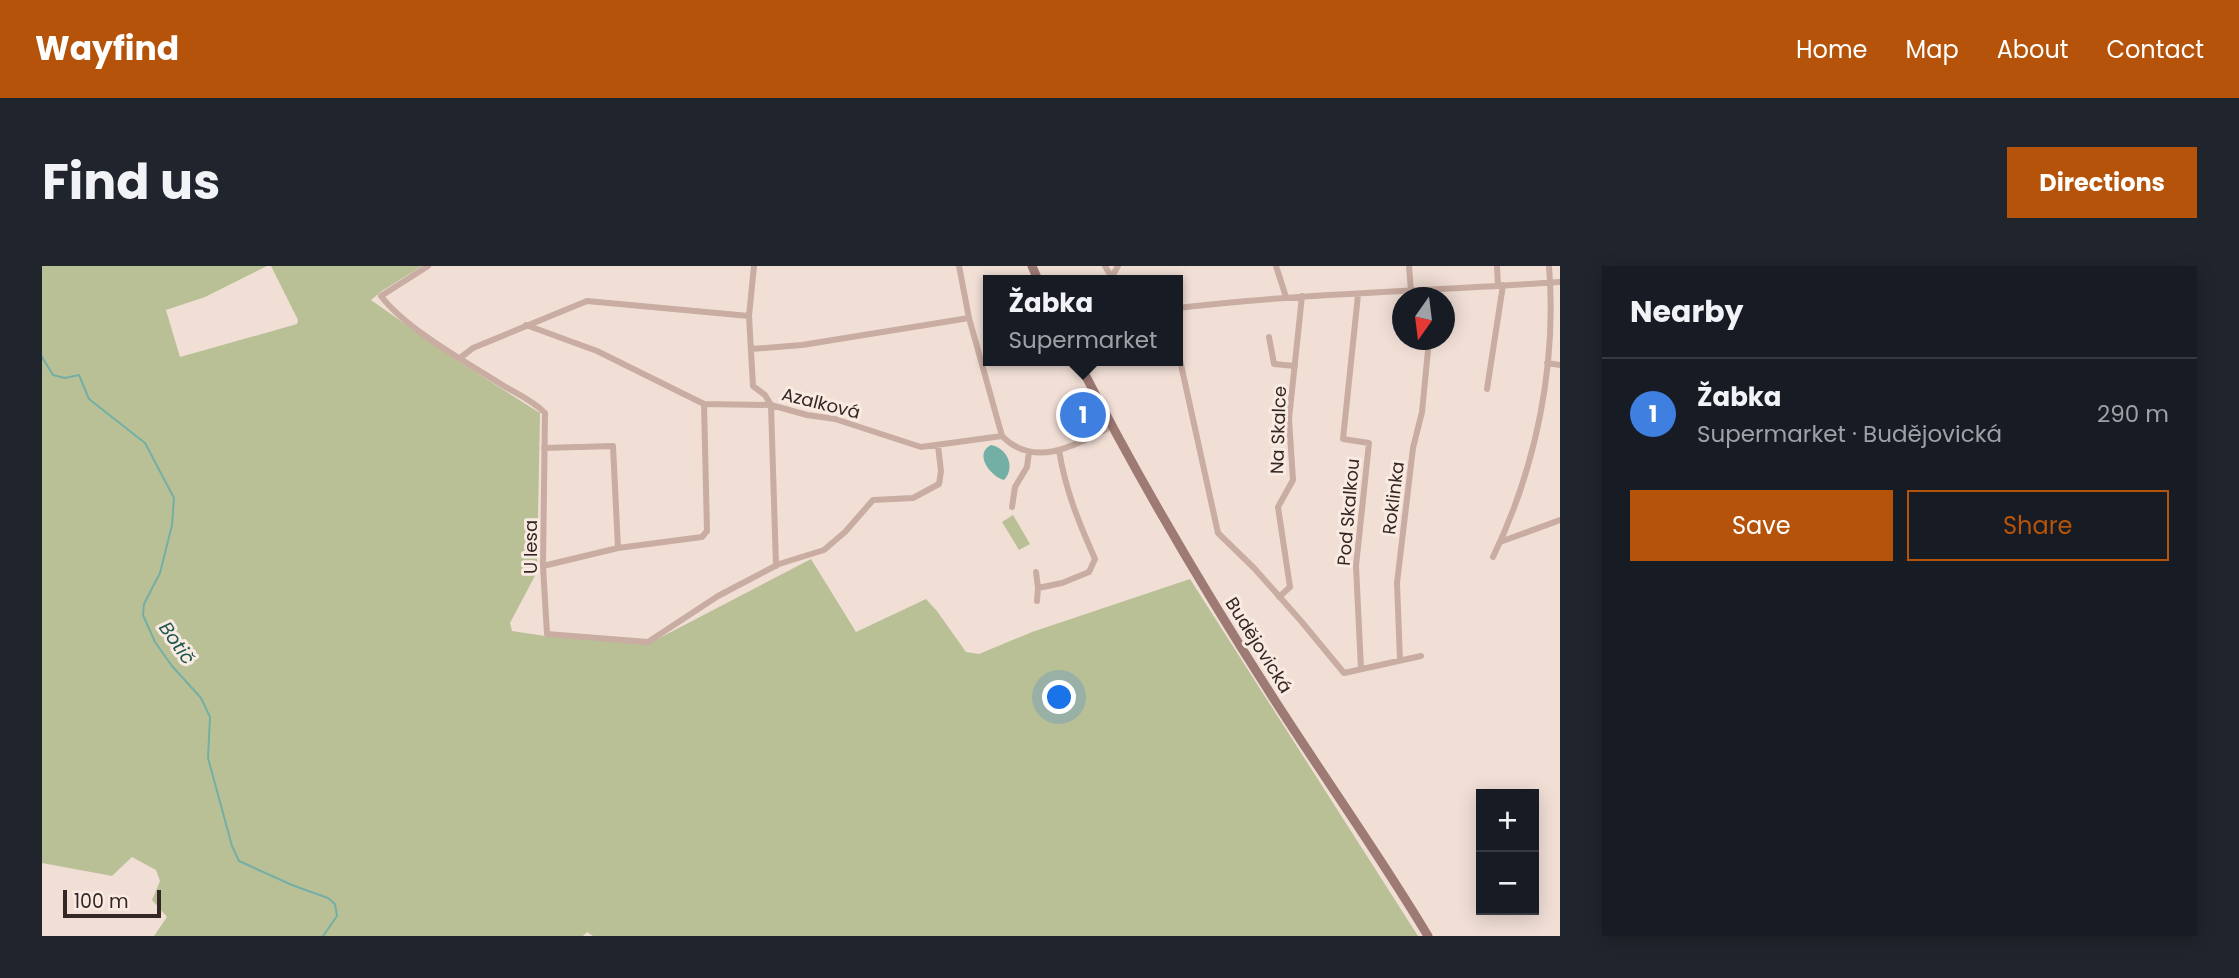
<!DOCTYPE html>
<meta charset="utf-8">
<style>
:root{--surface:#171b24;--page:#20242c;--text:#f1f3f6;--muted:#9ea1a6;--line:#363941;--accent:#b45309}
body{margin:0;font-family:Poppins,sans-serif;background:var(--page);color:var(--text)}
.controls{position:absolute;right:21px;bottom:21px;display:grid;overflow:hidden;border-radius:0px;box-shadow:0 4px 18px #0003}
.controls button{width:63px;height:63px;display:grid;place-items:center;padding:0;border:0;border-bottom:2px solid var(--line);background:var(--surface);color:var(--text);font:35px sans-serif}
.compass{position:absolute;left:1350px;top:21px;width:63px;height:63px;border-radius:50%;background:var(--surface);box-shadow:0 4px 18px #0003;rotate:194deg}
.scale{position:absolute;left:21px;bottom:18px;width:98px;box-sizing:border-box;padding-left:7px;border:4px solid #342624;border-top:0;font-size:19px;line-height:24px;white-space:nowrap;color:#342624;-webkit-text-stroke:5px #f9eae2;paint-order:stroke}
.you{position:absolute;left:1018px;top:432px;width:24px;height:24px;margin:-18px;border:5px solid #fff;border-radius:50%;background:#1a73e8;box-shadow:0 0 0 10px #1a73e833}
.badge{display:grid;place-items:center;width:46px;height:46px;border-radius:50%;background:var(--accent);color:#fff;font-size:23px;font-weight:700}
.pin{position:absolute;translate:-50% -50%;border:4px solid #fff;box-shadow:0 2px 7px #0006}
.popup{position:absolute;left:941px;top:9px;width:200px;height:91px;box-sizing:border-box;display:grid;place-content:center;border-radius:0px;background:var(--surface);filter:drop-shadow(0 2px 5px #0005);font-size:23px;white-space:nowrap;color:var(--muted)}
.popup b{font-size:26px;color:var(--text)}
.popup::after{content:'';position:absolute;left:50%;top:100%;margin-left:-14px;border:14px solid transparent;border-top-color:var(--surface)}
.list{margin:0;padding:0;list-style:none}
h2{display:flex;justify-content:space-between;align-items:center;height:91px;margin:0;padding:0 28px;font-size:30px}
h2 small{font-size:23px;font-weight:400;color:var(--muted)}
.list li{display:grid;grid-template-columns:46px 1fr auto;gap:21px;align-items:center;box-sizing:border-box;height:112px;padding:0 28px;border-top:2px solid var(--line)}
.list b{display:block;font-size:26px;white-space:nowrap}
.list p{margin:0;font-size:23px;white-space:nowrap;color:var(--muted)}
.list em{font-size:23px;font-style:normal;color:var(--muted)}
.actions{display:flex;gap:14px;padding:21px 28px}
.actions a{flex:1;padding:16px 0;border:2px solid var(--accent);border-radius:0px;text-align:center;font-size:24px;color:var(--accent)}
.actions .main{background:var(--accent);color:#fff}
.map{position:relative;flex:none;width:1518px;height:670px;overflow:hidden;border-radius:0px}
header{display:flex;align-items:center;gap:42px;box-sizing:border-box;height:98px;padding:0 35px;background:var(--accent);color:#fff}
header strong{font-size:33px}
nav{display:flex;gap:38px;margin-inline-start:auto;font-size:24px}
.intro{display:flex;align-items:center;justify-content:space-between;box-sizing:border-box;height:168px;padding:0 42px}
h1{margin:0;font-size:49px}
.button{padding:18px 32px;border-radius:0px;background:var(--accent);color:#fff;font-size:24px;font-weight:700}
main{display:flex;gap:42px;padding:0 42px}
aside{flex:1;background:var(--surface);border-radius:0px;box-shadow:0 4px 18px #0003}
.map>svg:first-child{display:block}
.green{fill:#bac096}
.water{fill:#74afa6}
.lines{fill:none;stroke-linecap:round;stroke-linejoin:round}
.stream{stroke:#74afa6;stroke-width:2}
.street{stroke:#c9aca2;stroke-width:6}
.secondary{stroke:#9d7a73;stroke-width:9}
.labels{text-anchor:middle;dominant-baseline:central;stroke-width:6;stroke-linejoin:round;paint-order:stroke}
.street-label{font-size:18px;fill:#342624;stroke:#f9eae2}
.water-label{font-size:19px;font-style:italic;fill:#19564e;stroke:#f9eae2}
</style>
<header>
<strong>Wayfind</strong>
<nav><a>Home</a><a>Map</a><a>About</a><a>Contact</a></nav>
</header>
<div class="intro"><h1>Find us</h1><a class="button">Directions</a></div>
<main>
<div class="map">
<svg width="1518" height="670" viewBox="0 0 1518 670">
<rect width="100%" height="100%" fill="#f1dfd6"/>
<path class="green" d="M0,0h225l-62,31 -39,13 14,47 117,-33 1,-4 -27,-54h151l-40,25 -11,9 84,59 85,54 -3,159 -27,51 2,8 33,5 103,8 163,-85 45,73 70,-33 11,12 29,41 13,2 53,-22 158,-53 228,357h-825l-6,-4 -4,4h-429l13,-19 -15,-17 8,-19 -4,-11 -24,-13 -20,19 -70,-13z
M971,249l17,29 -11,6 -17,-28z"/>
<path class="water" d="M949,179c16,3 25,22 13,35 -13,-3 -31,-26 -13,-35z"/>
<g class="lines">
<path class="stream" d="M0,91l11,18 12,3 14,-3 10,24 56,44 29,55 -2,27 -12,48 -16,31 -1,11 12,27 17,24 29,32 9,19 -2,41 24,88 7,15 53,24 36,13 7,6 2,12 -14,20"/>
<path class="street" d="M386,0l-47,30c24,32 83,65 118,87 16,10 33,17 46,30l-2,153 4,68 101,8 70,-46 61,-32 45,-14 21,-18 28,-32 40,-2 26,-14 2,-13 -3,-25
M712,0l-5,50 4,70 12,9 6,10 5,161
M917,0l10,52 33,118c33,34 76,8 110,-10
M1063,0l7,12
M1234,0l10,31
M1367,0l2,25
M1455,0l1,20
M1068,14l8,-14
M1316,29l-15,144 26,4 -13,123 5,103
M1136,42c126,-15 254,-17 382,-26
M484,59l71,26 107,53 67,1 36,10 28,4 86,28 81,-11
M1227,71l5,27 21,2
M709,83l51,-4 167,-27
M1136,85l40,182 36,35 47,53 43,52 77,-17
M418,92l13,-10 114,-47 162,15
M1505,97l13,2
M1445,123l16,-104
M502,182l69,-2 5,102
M970,241l3,-20 12,-20 2,-15
M1458,276l60,-22
M1451,291c43,-89 64,-192 56,-291
M501,300l75,-18 84,-11 5,-6 -3,-127
M994,306l2,16 -1,13
M996,322l24,-5 27,-11 6,-13c-16,-36 -30,-70 -36,-109
M1237,331l11,-10 -12,-80 15,-27 -4,-61 13,-123
M1358,394l-3,-77 16,-135 9,-36 7,-72"/>
<path class="secondary" d="M990,0l6,14
M1036,95c59,115 124,226 194,335 51,80 107,158 156,240"/>
</g>
<g class="labels">
<g class="street-label">
<text transform="translate(779 137) rotate(14)">Azalková</text>
<text transform="translate(1236 164) rotate(-88)">Na Skalce</text>
<text transform="translate(1351 232) rotate(-83)">Roklinka</text>
<text transform="translate(1306 246) rotate(-85)">Pod Skalkou</text>
<text transform="translate(488 281) rotate(-90)">U lesa</text>
<text transform="translate(1217 379) rotate(58)">Budějovická</text>
</g>
<g class="water-label">
<text transform="translate(135 377) rotate(55)">Botič</text>
</g>
</g>
</svg>
<div class="controls">
<button>+</button>
<button>−</button>
</div>
<svg class="compass" viewBox="-18 -18 36 36"><path d="M0-13l5 13h-10z" fill="#e53935"/><path d="M0 13l5-13h-10z" fill="#9ea1a6"/></svg>
<div class="scale">100 m</div>
<div class="you"></div>
<div class="pin badge" style="left:1041px;top:149px;background:#3f7fe0">1</div>
<div class="popup"><b>Žabka</b>Supermarket</div>
</div>
<aside>
<h2>Nearby<small></small></h2>
<ul class="list">
<li><span class="badge" style="background:#3f7fe0">1</span><div><b>Žabka</b><p>Supermarket · Budějovická</p></div><em>290 m</em></li>
</ul>
<div class="actions"><a class="main">Save</a><a>Share</a></div>
</aside>
</main>
